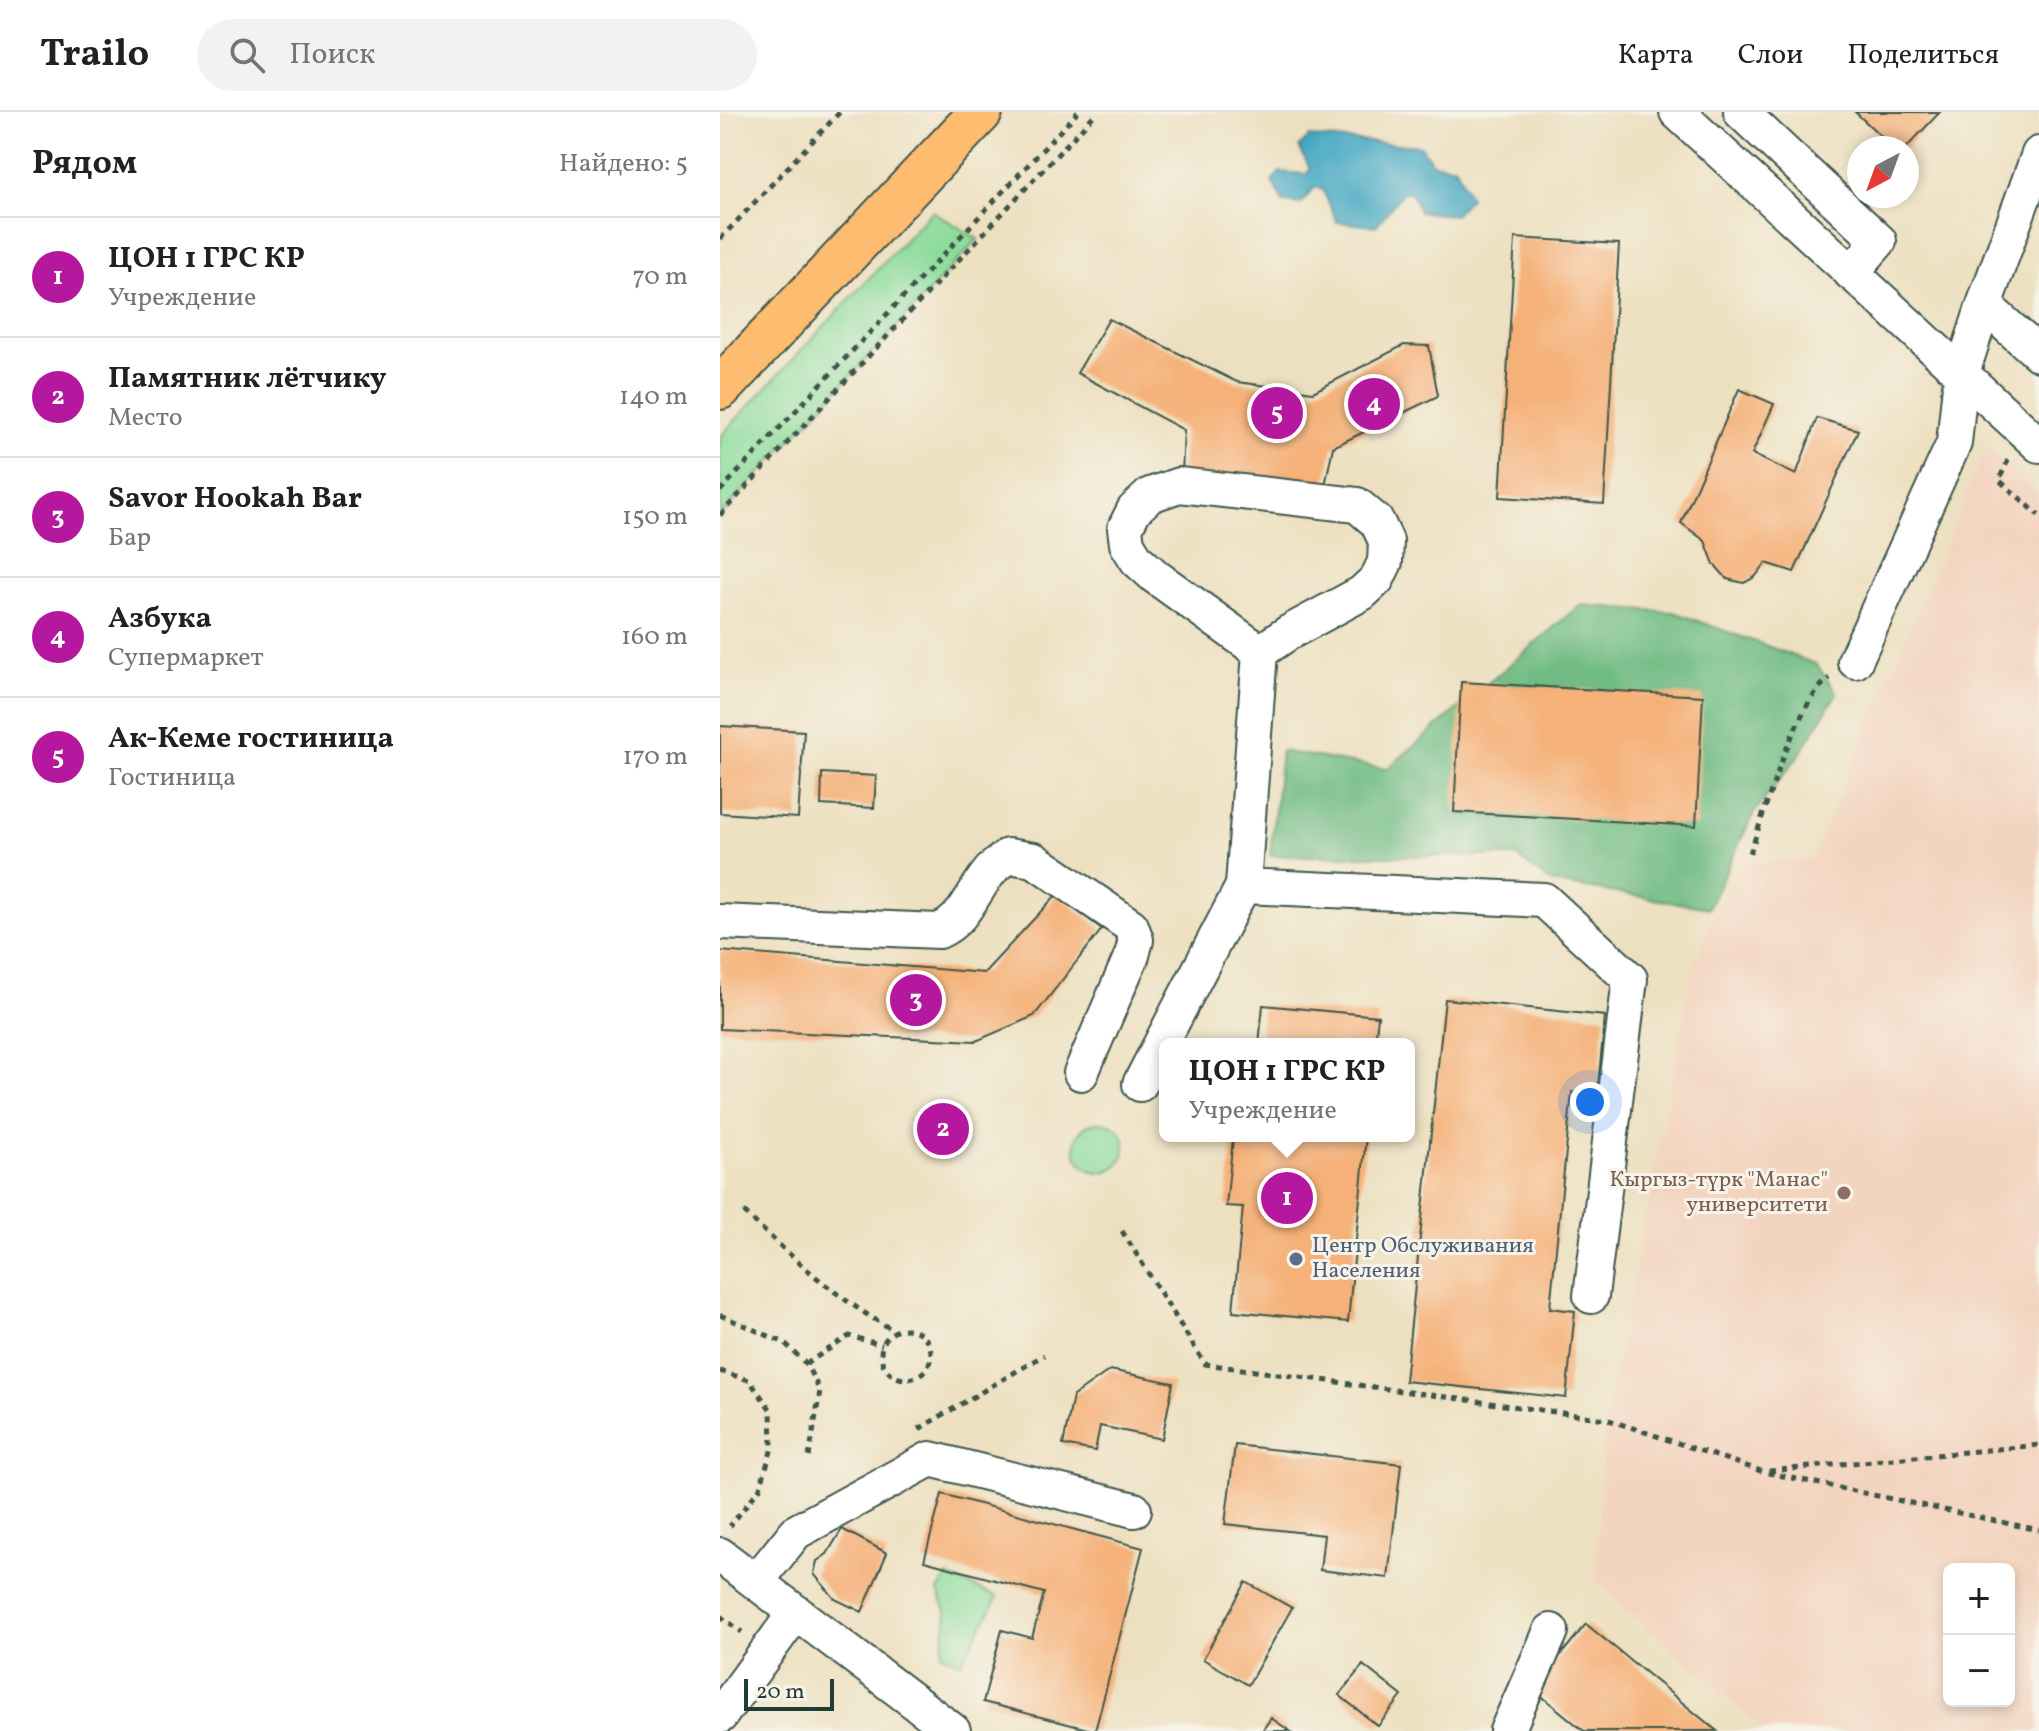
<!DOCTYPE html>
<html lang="ru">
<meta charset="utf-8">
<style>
:root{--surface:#fff;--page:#f2f2f2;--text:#202124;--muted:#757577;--line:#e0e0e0;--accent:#b5179e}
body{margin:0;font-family:Vollkorn,serif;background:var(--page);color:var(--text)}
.controls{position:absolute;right:24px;bottom:24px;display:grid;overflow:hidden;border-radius:12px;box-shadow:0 4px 12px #0003}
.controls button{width:72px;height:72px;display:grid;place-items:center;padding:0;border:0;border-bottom:2px solid var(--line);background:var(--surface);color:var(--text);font:40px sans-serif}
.compass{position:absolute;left:1127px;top:24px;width:72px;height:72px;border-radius:50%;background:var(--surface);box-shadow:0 4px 12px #0003;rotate:221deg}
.scale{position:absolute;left:24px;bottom:20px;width:90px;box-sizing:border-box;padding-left:8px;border:4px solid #1f3d34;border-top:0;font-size:22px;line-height:28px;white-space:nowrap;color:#1f3d34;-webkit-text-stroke:6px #f7f3e8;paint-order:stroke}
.you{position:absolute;left:870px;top:990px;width:28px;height:28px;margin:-20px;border:6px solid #fff;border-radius:50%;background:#1a73e8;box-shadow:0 0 0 12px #1a73e833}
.badge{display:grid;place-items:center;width:52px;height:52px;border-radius:50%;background:var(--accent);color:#fff;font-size:26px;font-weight:700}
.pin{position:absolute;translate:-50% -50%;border:4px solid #fff;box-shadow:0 2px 8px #0006}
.popup{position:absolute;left:439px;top:926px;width:256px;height:104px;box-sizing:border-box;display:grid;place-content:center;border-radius:12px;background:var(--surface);filter:drop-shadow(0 2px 6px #0005);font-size:26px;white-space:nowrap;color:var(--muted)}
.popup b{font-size:30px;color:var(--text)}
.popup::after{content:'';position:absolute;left:50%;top:100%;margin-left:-16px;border:16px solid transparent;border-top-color:var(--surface)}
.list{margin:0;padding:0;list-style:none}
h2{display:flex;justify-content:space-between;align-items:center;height:104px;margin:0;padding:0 32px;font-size:34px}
h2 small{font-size:26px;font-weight:400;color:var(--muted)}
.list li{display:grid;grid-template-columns:52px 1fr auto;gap:24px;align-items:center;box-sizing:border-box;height:120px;padding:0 32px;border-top:2px solid var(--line)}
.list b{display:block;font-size:30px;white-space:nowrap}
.list p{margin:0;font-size:26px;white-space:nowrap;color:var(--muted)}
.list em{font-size:26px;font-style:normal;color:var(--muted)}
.icon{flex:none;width:44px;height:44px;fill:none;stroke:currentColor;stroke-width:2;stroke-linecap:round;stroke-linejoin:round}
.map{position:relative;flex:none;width:1319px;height:1619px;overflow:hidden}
header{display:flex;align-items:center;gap:48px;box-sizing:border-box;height:112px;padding:0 40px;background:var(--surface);border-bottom:2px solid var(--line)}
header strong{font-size:38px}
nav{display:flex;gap:44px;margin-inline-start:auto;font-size:28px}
.search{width:560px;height:72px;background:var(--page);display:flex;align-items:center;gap:20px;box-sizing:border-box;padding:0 28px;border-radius:44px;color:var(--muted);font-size:30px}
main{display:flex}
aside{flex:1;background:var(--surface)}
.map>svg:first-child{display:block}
.built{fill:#f3d4bf;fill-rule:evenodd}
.green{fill:#8cdc9c;stroke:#568c68;stroke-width:2}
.forest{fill:#71bc84;stroke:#487c5c;stroke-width:2}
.water{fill:#43a7c3;stroke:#31727c;stroke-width:2}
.building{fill:#f5b178}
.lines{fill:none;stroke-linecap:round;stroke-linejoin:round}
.minor-casing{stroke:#3e5549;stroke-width:38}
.major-casing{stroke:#3e5549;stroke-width:46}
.path{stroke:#3e5549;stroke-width:5;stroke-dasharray:6 6;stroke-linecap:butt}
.minor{stroke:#fff;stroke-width:34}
.major{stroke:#febc70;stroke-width:42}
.education-dot{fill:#8d6e63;stroke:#f7f3e8;stroke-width:3}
.service-dot{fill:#5c6f8a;stroke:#f7f3e8;stroke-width:3}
.labels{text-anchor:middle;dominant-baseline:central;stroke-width:6;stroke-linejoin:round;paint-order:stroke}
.education-label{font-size:22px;fill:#785e54;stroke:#f7f3e8;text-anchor:end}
.service-label{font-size:22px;fill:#4e5e75;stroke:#f7f3e8;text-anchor:start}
</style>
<header>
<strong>Trailo</strong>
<div class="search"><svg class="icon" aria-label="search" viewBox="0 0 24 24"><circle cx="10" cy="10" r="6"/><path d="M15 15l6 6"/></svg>Поиск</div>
<nav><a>Карта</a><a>Слои</a><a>Поделиться</a></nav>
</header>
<main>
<aside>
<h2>Рядом<small>Найдено: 5</small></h2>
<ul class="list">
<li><span class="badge">1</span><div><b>ЦОН 1 ГРС КР</b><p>Учреждение</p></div><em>70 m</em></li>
<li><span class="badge">2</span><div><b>Памятник лётчику</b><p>Место</p></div><em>140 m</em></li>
<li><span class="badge">3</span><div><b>Savor Hookah Bar</b><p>Бар</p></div><em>150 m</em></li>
<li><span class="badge">4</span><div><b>Азбука</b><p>Супермаркет</p></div><em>160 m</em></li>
<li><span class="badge">5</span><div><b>Ак-Кеме гостиница</b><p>Гостиница</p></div><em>170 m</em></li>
</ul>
</aside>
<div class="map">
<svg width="1319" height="1619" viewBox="0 0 1319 1619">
<rect width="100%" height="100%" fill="#f7f3e8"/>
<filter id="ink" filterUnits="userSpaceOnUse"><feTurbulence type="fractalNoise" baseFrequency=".0125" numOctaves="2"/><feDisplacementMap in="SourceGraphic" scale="16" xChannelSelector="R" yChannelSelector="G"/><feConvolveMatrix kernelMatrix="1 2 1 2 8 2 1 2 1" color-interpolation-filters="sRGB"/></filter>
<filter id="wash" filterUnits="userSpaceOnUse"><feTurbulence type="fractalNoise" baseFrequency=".006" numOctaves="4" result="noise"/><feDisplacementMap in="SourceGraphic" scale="32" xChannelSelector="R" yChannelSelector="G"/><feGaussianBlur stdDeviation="1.8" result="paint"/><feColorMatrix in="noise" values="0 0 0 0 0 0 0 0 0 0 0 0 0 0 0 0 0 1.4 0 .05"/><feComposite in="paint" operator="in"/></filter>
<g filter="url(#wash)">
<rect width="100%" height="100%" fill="#ede0c0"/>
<path class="built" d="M1267,335l52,48v1236h-272l-173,-150 12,-162 87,-452 23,-57 29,-45 67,-7zM1229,1457h60v132h-60z"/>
<path class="green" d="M212,99l46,28 -258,277v-79z
M355 1035a25 25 0 1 1 50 0a25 25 0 1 1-50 0Z
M227,1464l51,21 -37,66 -19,-9 5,-40 -9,-23z"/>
<path class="forest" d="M860,493l93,7 143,52 21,29 -37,61 -46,59 -46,95 -158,-26 -34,-26h-246l11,-105 106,18z"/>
<path class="water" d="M589,25l112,9 11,17 24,4 14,31 -16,17 -35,-3 -7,-19 -8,-2 -28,35 -39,-4 -15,-34h-8l-13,16 -18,-2 -11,-21 8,-9 27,2 3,-5 -11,-22z"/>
<g id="blocks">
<path class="building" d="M1135,0h85l-34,36h-12z
M795,126l104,6 -15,260 -104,-7z
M389,207l128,63 76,10 91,-47 25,1 9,50 -105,51 -8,39 -143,-11 2,-45 -107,-57z
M1019,277l35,15 -22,50 44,21 21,-57 41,12 -64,142 -28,-9 -11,14 -11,6 -17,-4 -13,-15 -9,-23 -24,-18z
M741,570l242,14 -7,130 -242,-14z
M0,614l84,5 -6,87 -78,-5z
M102,661l54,3 -2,32 -53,-3z
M336,783l46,34 -68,87 -58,25 -256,-12v-78l264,22z
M725,887l160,17 -8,79 -25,-3 -22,216 25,3 -9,87 -161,-17z
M543,893l115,11 -3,28h-116z
M530,1024h116l-18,186 -115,-11 10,-104 -17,-1 7,-68 16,2z
M390,1258l63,13 -11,56 -62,-13 -5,25 -32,-6 10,-49z
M515,1333l166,19 -13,114 -68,-8 4,-35 -99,-11z
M222,1382l201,54 -48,183 -112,-29 19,-72 30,8 12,-45 -120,-32z
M122,1417l45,24 -25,59 -27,-13 -21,-25 3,-13 10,-7z
M526,1470l46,26 -44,77 -45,-26z
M866,1512l131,107h-133l-51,-42z
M643,1553l39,31 -24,30 -39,-31z
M551,1606l19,13h-28z"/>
</g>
</g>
<g filter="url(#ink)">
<use href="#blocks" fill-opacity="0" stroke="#3e5549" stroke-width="2"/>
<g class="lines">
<g class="minor-casing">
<path id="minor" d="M957,0l362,333
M1021,0l138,129 -28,32
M1264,193l55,49
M1135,549l99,-218 7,-67 23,-71 55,-151
M523,774l301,14 86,79 -39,317
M0,810l219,9c28,-12 34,-42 54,-63 4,-4 10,-8 15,-12l26,4 97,66 5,14 -4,15 -51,118
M420,972l103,-198 17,-234 28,-19 74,-40 15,-14 8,-17 1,-21 -9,-19 -20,-17 -178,-20 -29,10 -16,15 -9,18 2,16 10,16 19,17 104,75
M0,1443l233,176
M36,1470l40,-50 134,-73 204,51
M0,1604l76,-104
M787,1619l44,-100"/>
</g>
<g class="major-casing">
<path id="major" d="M0,276l261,-276"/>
</g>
<path class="path" d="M0,127l120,-127
M1288,348l-9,20 40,35
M0,379l358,-379
M0,403l377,-403
M1030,741c15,-41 45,-151 80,-175
M24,1100c49,46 92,87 151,119
M402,1119l83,133 401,55 158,53 275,58
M0,1203l65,28 21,21 14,27 -11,66
M161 1242a25 25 0 1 1 50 0a25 25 0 1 1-50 0Z
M86,1252l43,-28 33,9
M0,1259l29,9 22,30 1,38 -12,40 -30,38
M199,1317l125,-74
M1049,1359l270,-26
M0,1504l22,16"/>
<use href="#minor" class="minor"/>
<use href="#major" class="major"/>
</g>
</g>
<circle class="education-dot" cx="1124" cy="1081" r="8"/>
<circle class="service-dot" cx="576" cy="1147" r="8"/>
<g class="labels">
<g class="education-label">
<text x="1108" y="1068">Кыргыз-түрк "Манас"<tspan x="1108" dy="25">университети</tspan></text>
</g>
<g class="service-label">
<text x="592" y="1134">Центр Обслуживания<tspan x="592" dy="25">Населения</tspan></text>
</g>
</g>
</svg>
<div class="controls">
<button>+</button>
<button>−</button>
</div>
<svg class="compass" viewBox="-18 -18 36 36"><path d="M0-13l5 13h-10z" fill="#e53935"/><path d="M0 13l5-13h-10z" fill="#757577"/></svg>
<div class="scale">20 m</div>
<div class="you"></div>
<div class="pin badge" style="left:567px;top:1086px">1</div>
<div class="popup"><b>ЦОН 1 ГРС КР</b>Учреждение</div>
<div class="pin badge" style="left:223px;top:1017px">2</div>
<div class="pin badge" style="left:196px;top:888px">3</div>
<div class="pin badge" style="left:654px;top:292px">4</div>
<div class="pin badge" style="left:557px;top:301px">5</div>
</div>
</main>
